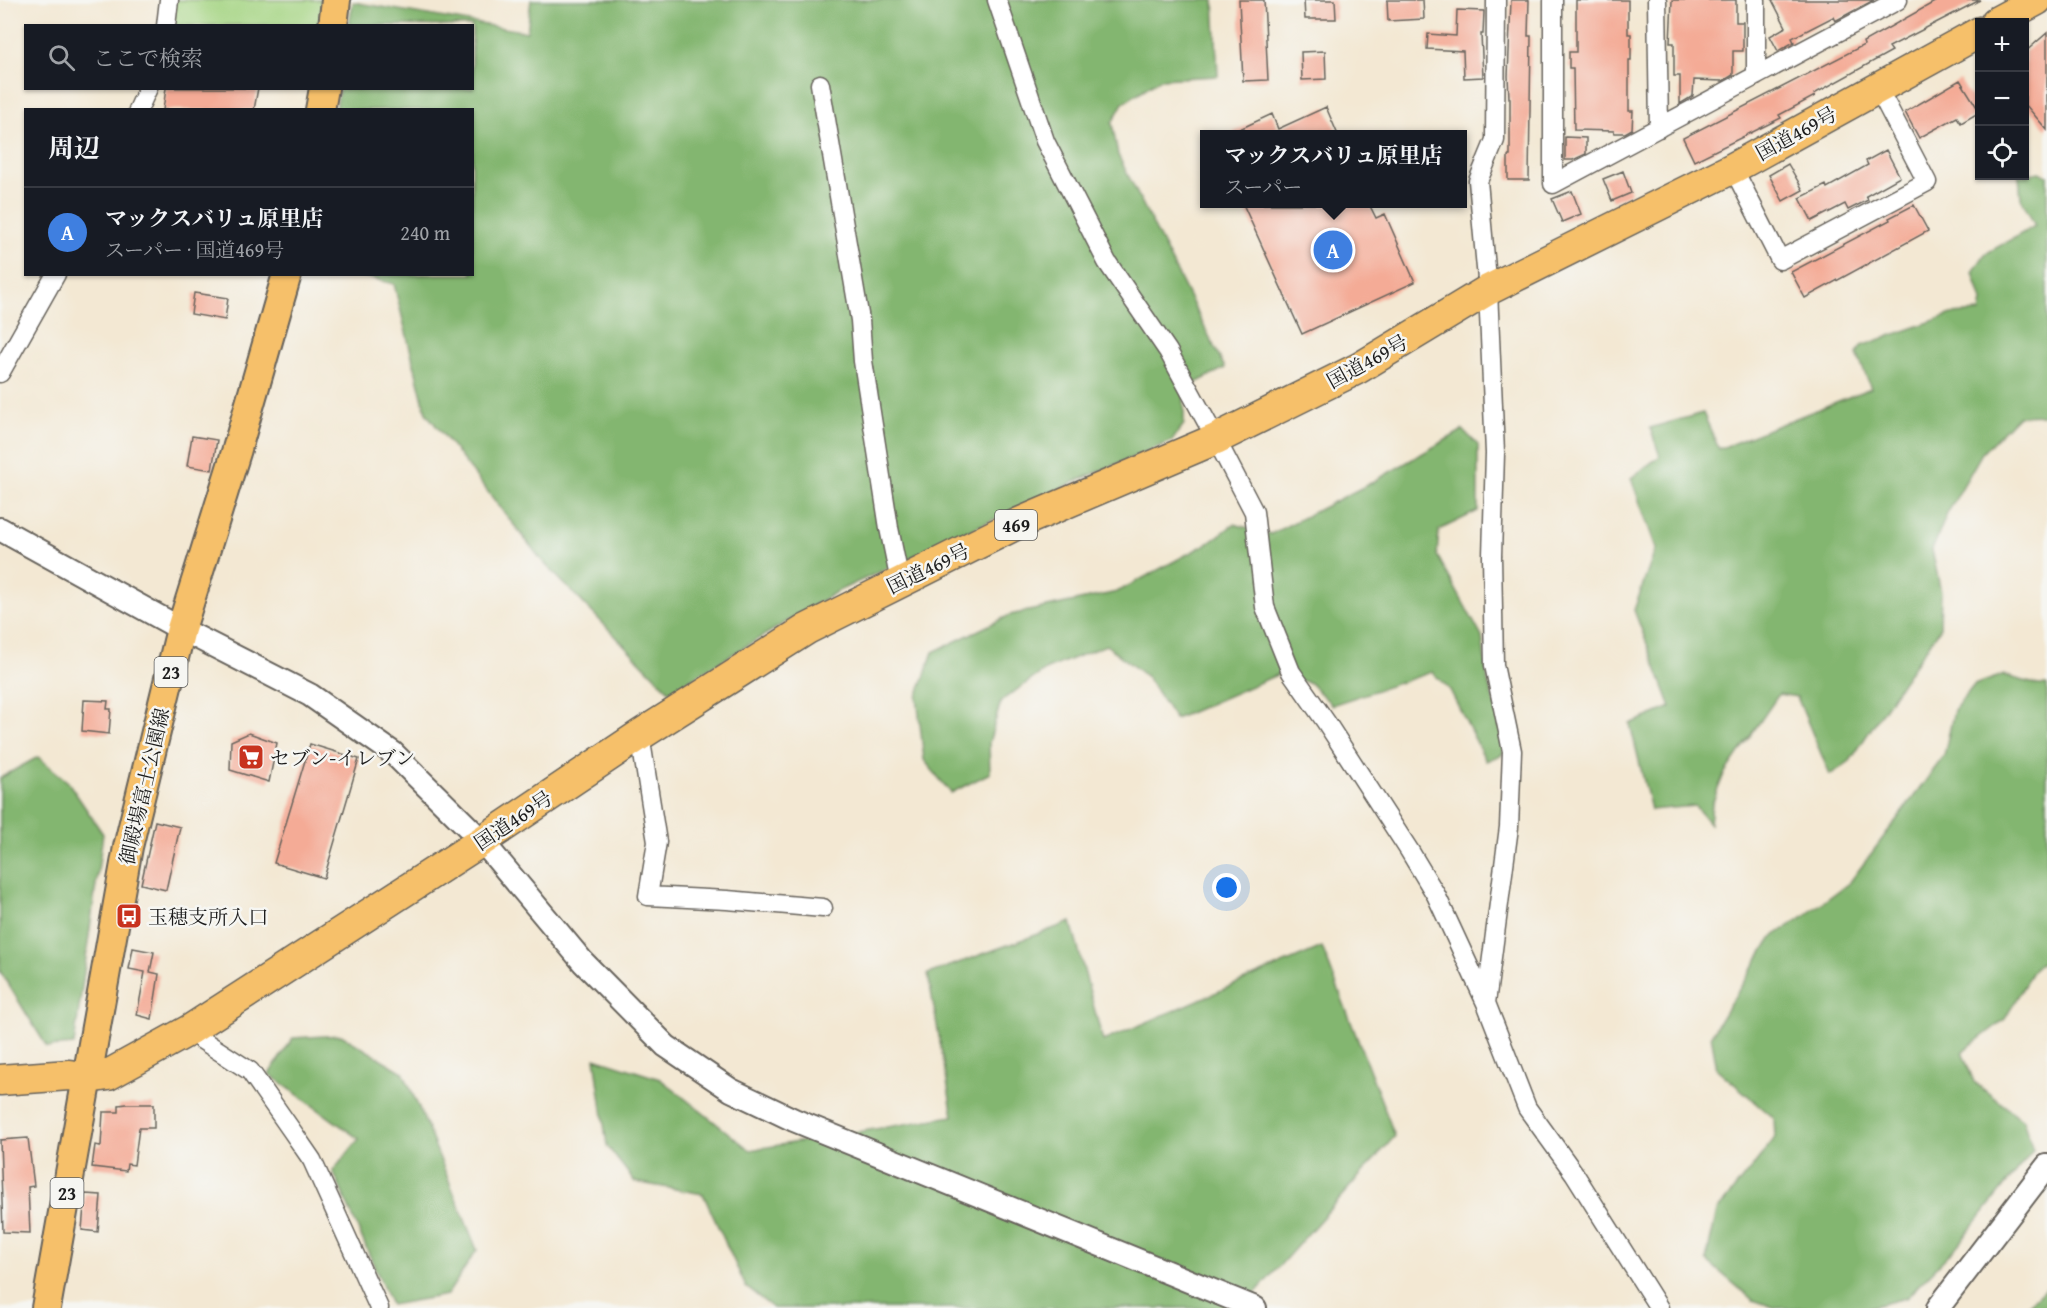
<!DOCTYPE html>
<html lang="ja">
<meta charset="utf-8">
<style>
:root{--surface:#171b24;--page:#242831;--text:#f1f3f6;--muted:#9ea1a6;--line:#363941;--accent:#0f766e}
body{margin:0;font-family:"Gentium Book Plus","Noto Serif JP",serif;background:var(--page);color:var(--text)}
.controls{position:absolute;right:18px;top:18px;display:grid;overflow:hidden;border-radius:0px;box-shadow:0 2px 4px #0004}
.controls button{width:54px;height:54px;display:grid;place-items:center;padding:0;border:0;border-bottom:2px solid var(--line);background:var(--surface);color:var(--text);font:30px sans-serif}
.you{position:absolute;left:1227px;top:888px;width:21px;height:21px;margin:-15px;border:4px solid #fff;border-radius:50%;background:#1a73e8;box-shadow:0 0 0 9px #1a73e833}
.badge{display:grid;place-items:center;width:39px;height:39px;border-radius:50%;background:var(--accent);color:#fff;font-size:20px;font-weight:700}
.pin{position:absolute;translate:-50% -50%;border:3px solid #fff;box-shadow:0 2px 6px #0006}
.popup{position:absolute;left:1200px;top:130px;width:267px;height:78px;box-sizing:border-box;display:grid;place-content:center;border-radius:0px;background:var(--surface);filter:drop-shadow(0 2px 4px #0005);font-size:20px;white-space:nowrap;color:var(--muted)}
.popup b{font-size:22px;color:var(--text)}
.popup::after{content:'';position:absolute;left:50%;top:100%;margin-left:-12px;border:12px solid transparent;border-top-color:var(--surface)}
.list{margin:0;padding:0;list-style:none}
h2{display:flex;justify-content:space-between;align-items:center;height:78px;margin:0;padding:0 24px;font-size:26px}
h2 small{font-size:20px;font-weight:400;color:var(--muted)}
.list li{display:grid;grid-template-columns:39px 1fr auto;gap:18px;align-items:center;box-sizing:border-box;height:90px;padding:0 24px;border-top:2px solid var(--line)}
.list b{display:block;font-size:22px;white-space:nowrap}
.list p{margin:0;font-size:20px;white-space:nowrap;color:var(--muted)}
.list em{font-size:20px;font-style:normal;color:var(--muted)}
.icon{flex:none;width:33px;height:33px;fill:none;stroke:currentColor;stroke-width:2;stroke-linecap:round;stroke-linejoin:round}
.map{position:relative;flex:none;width:2047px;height:1308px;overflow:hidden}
.search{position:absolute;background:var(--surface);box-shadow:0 2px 4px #0004;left:24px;top:24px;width:450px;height:66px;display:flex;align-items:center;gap:15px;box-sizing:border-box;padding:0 21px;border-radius:0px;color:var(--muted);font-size:22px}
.panel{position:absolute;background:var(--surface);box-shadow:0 2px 4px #0004;left:24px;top:108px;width:450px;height:168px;border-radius:0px}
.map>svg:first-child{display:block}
.green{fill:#a4d482;stroke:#60784f;stroke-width:1.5}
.forest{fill:#83b670;stroke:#506946;stroke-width:1.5}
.building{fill:#f4ab96}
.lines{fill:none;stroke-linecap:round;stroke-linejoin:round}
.minor-casing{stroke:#67635c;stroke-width:21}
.tertiary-casing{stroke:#67635c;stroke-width:26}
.primary-casing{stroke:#67635c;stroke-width:32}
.trunk-casing{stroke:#67635c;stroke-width:33}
.minor{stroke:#fff;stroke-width:18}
.tertiary{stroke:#fff;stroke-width:22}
.primary{stroke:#f6c06b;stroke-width:28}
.trunk{stroke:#f6c06b;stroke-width:30}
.labels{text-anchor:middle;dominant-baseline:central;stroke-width:5;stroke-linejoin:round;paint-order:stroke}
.shield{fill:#f6f6f2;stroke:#5d5d5c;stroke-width:1.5}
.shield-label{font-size:18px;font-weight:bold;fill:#1c1c1c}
.street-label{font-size:20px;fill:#1c1c1c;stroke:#f6f6f2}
.poi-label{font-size:20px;fill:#1c1c1c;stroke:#f6f6f2;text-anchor:start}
</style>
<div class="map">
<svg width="2047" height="1308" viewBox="0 0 2047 1308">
<rect width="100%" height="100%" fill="#f6f6f2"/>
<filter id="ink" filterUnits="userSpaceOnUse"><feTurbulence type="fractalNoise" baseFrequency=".0167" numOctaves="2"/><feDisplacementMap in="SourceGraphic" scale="12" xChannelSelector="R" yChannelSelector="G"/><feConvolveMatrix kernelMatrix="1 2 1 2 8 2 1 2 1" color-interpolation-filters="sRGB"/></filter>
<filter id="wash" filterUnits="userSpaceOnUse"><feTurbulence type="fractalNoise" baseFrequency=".008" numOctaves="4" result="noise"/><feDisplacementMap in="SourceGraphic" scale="24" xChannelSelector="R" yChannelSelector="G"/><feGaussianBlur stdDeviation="1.35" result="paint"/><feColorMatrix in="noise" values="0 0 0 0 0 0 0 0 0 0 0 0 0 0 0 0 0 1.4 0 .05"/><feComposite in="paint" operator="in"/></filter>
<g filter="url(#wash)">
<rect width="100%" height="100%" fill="#f3e8d3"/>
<path class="green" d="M175,0h147l-3,25 -148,1z"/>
<path class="forest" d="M531,0h683l4,76 -58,3 -37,24 -11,20 6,32 107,213 -41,21v35l-12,17 -91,38 -245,113 -166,100 -127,-130 -117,-149 -32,-129 -35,-9 113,-1v-164h-136l3,-21 133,-1v-62l-123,-1 4,-23 174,30z
M2040,172l7,4v239l-29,1 -36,37 -35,61 -15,36 9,42 -1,37 -38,53 -52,79 -20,14 -33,-78 -18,-3 -55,80 -12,30 -2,20 -15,-18 -44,4 -21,-86 41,-17 -37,-97 22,-62 -25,-70 29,-22 -10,-28 53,-15 16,36 152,-61 -14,-34 4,-8 91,-32 28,-2 2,-11 -9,-29 12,-18 50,-28 -14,-28 -2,-22z
M1463,430l15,15v66l-39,19 -2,25 45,82 6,45 16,52 -1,20 -17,7 -36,-71 -18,-18 -100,33 -22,-22 -31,-9 -104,45 -28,-42 -41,-32 -59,24 -46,32 -12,42 1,30 -39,20 -27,-33 -7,-63 16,-45 77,-37 107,-23 93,-50 24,-18 37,10 100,-51z
M2003,675l35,10h9v275l-13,8 -29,51 -43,33 12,30 49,38 10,30 -76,96 -51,52 -40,10h-90l-23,-8 -47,-40 11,-49 58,-73 -1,-20 -57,-49 -6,-34 60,-97 36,-24 43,-32 94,-126 10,-46 20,-25z
M38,757l30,25 35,52 -29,211 -27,2 -47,-76v-193z
M1071,922l32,119 219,-94 73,189 -153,172h-469l-27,-21 -43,-93 -68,-12 -28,-36 -12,-88 65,21 90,71 203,-34 -25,-142z
M341,1035l62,37 20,45 54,133 -30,45 -56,10 -58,-134 26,-32 -90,-65 24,-36z
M2047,1287v21h-22z"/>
<g id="blocks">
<path class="building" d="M1239,0h25l4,80 -25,1z
M1304,0h31l1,19h-31z
M1387,0h36l1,19 -36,2z
M1511,0h18l-1,36h3l-2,144h-21v-24h2v-58h-1l-1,-22z
M1576,0h52v34h3v26h-2v51h4l-1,18 -7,4h-11v-2l-40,-1 -1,-62h-4v-16h7z
M1672,0h64v22h7v29h-10v24l-10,6 -29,-1 -1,16 -13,8v-28h-6v-33h-4z
M1772,0h102l-39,21 -2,-4 -41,21 2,4 -16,9 -8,-15 16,-9z
M1938,0h42l-91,47 3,4 -78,43 1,2 -36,19 2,3 -87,43 -11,-23 181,-93 -1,-3z
M1457,10l27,1 -1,23h-2l2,43 -19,1 -1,-27 -36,-2 1,-15 28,2z
M2047,33v97l-22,-26v-52z
M1325,51l1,28 -24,1 -1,-28z
M1960,80l20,32 -19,11 -4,-6 -38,21 -14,-26z
M166,88h92l-4,22h-91z
M1326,107l12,28h-111l45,-21 6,15z
M1565,137l21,1v16l-13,6h-8z
M1886,150l14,27 -34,19 2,4 -20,10 -3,-6 -33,17 -12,-23 26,-13 1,3 41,-23 -2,-4z
M1788,164l15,26 -20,11 -14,-26z
M1623,171l8,22 -19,8 -9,-22z
M1572,191l9,23 -19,8 -10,-23z
M1243,204h126l7,14 9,-4 30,68 -113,52z
M1914,205l14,26 -123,67 -14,-26 99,-52 -1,-2z
M194,293l34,5 -3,22 -34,-6z
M192,436l25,4 -5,30 -25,-4z
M84,700l24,1 -1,8h4l-2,25 -27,-3z
M249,733l28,10 -8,39 -39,-12 1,-29z
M310,744l49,15 -35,119 -50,-15z
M155,821l25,6 -14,63 -25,-6z
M133,948l21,4 -4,20 9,2 -7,45 -15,-4 8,-43 -16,-3z
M127,1104h27v24h-15l-5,37 -7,-1 -1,7 -34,-4 3,-22 6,1 2,-34h16v-7z
M28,1138l6,48 -6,1 2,46 -27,-1 -3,-92z
M85,1194l16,1 -3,37 -16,-2z"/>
</g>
</g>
<g filter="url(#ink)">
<use href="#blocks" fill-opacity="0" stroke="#67635c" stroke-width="1.5"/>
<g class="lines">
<g class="minor-casing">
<path id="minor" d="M997,0l48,141 62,121 61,89 48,88 38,73 11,95 26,65 35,50 83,128 27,45 50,108 41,105 47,65 85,135
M1553,0v184l345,-184
M1657,0l2,128
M166,26l3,-26
M1756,76v-76
M820,84l40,236 3,41 26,167 11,54
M138,110l10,-22
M1733,168l47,92 147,-78 -49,-94
M0,373l56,-99
M640,735l17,107 -9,54 79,4 96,8
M1486,1003l23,-176 3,-76 -18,-86 -2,-109 3,-103 -7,-163 -10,-109 17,-41 1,-140
M188,1031l62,40 42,60 20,29 67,148"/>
</g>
<g class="tertiary-casing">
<path id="tertiary" d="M0,529l181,100 129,66 83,58 89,88 101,121 83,84 65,44 63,30 461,188
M1938,1308l109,-142"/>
</g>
<g class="primary-casing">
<path id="primary" d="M333,26l3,-26
M320,110l4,-22
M46,1308l82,-461 53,-218 56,-180 50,-175"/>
</g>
<g class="trunk-casing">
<path id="trunk" d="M1996,22l41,-22
M0,1080l69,-5 19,3 20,-3 80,-44 294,-190 158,-106 167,-106 212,-106 197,-84 143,-71 129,-78 245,-122 247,-136"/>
</g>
<use href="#minor" class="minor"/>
<use href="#tertiary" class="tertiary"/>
<use href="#primary" class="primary"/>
<use href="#trunk" class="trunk"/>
</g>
</g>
<defs>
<g id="supermarket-square" transform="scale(1.35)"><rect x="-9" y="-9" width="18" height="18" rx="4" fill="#c8321e" stroke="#f6f6f2"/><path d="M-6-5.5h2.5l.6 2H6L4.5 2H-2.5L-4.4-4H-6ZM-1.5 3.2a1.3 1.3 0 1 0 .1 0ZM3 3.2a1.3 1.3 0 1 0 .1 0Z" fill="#fff"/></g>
<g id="bus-square" transform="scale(1.35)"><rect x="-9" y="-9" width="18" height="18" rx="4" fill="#c8321e" stroke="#f6f6f2"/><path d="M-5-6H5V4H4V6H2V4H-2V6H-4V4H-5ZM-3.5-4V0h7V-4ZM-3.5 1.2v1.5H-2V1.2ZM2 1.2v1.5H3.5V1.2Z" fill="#fff"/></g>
</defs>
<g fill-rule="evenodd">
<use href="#supermarket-square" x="251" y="757"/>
<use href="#bus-square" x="129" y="916"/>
</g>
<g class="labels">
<g class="shield">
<rect x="995" y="510" width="42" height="30" rx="4.5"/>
<rect x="154.5" y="657" width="33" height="30" rx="4.5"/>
<rect x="50.5" y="1178" width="33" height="30" rx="4.5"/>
</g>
<g class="shield-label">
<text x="1016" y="525">469</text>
<text x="171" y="672">23</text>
<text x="67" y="1193">23</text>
</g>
<g class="street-label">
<text transform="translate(1796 133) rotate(-29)">国道469号</text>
<text transform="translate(1367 361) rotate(-29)">国道469号</text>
<text transform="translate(928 568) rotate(-26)">国道469号</text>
<text transform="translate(144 786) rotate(-77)">御殿場富士公園線</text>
<text transform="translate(513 820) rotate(-34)">国道469号</text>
</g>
<g class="poi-label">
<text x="270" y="757">セブン-イレブン</text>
<text x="148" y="916">玉穂支所入口</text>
</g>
</g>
</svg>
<div class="controls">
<button>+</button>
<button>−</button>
<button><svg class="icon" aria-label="locate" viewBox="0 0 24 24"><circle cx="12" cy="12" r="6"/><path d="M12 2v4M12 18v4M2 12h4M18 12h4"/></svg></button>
</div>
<div class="you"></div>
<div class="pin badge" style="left:1333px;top:250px;background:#3f7fe0">A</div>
<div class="popup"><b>マックスバリュ原里店</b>スーパー</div>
<div class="search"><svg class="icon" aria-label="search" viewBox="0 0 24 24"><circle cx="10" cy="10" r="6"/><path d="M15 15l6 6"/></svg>ここで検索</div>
<section class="panel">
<h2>周辺<small></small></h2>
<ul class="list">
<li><span class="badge" style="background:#3f7fe0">A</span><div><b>マックスバリュ原里店</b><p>スーパー · 国道469号</p></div><em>240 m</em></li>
</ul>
</section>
</div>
